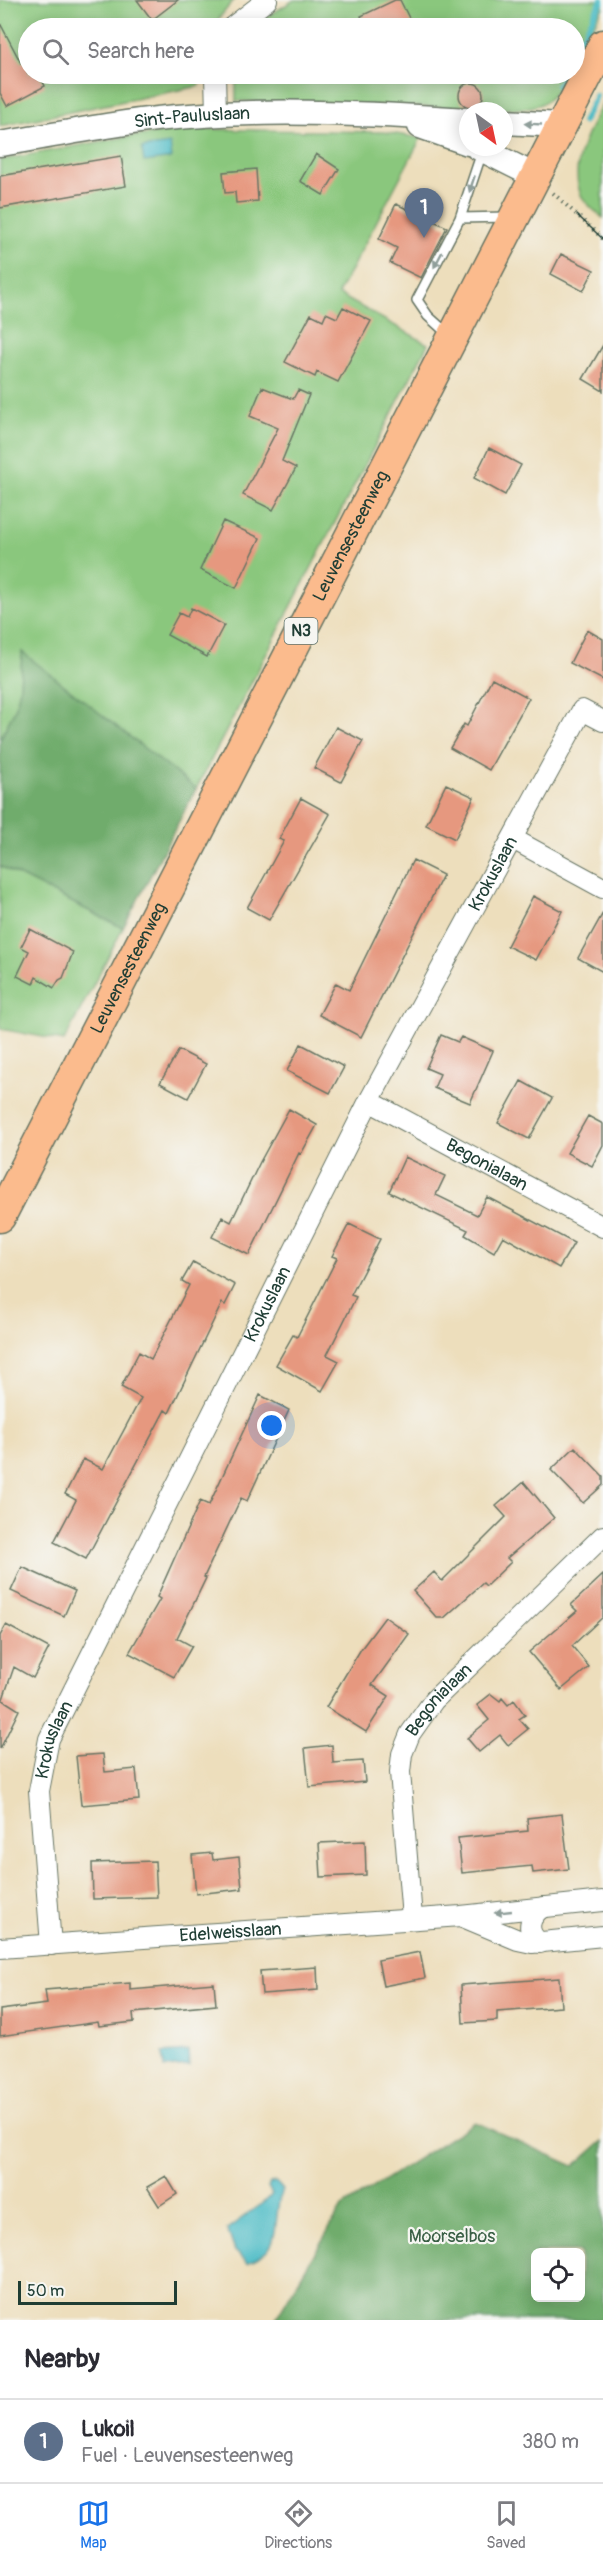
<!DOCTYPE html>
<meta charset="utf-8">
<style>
:root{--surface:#fff;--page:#f7f7f7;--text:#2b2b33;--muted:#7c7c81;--line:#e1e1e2;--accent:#1a73e8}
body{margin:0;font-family:Pangolin,sans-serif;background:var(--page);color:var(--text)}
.controls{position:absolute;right:18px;bottom:18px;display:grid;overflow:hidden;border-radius:9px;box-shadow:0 3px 15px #0003}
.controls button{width:54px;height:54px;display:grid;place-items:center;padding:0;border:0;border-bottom:2px solid var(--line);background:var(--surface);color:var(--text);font:30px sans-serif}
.compass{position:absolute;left:459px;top:102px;width:54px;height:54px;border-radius:50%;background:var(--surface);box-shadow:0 3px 15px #0003;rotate:147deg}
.scale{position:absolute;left:18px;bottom:15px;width:159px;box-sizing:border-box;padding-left:6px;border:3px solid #1f3d34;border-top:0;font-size:16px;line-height:21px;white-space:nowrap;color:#1f3d34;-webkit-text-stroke:4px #f6f6f2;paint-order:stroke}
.you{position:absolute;left:272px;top:1426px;width:21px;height:21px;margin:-15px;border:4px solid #fff;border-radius:50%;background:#1a73e8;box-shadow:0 0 0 9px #1a73e833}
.badge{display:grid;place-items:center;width:39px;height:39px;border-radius:50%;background:var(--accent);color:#fff;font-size:20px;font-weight:700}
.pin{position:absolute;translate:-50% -50px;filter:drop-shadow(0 2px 3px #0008)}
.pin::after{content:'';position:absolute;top:32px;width:21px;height:18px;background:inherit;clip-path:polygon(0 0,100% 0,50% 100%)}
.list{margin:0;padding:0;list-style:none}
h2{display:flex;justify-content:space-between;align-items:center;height:78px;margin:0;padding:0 24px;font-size:26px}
h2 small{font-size:20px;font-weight:400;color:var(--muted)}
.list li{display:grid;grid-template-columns:39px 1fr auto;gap:18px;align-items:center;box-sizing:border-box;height:84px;padding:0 24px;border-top:2px solid var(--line)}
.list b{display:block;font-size:22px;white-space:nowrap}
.list p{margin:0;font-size:20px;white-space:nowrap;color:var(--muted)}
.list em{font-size:20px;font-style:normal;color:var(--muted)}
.icon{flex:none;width:33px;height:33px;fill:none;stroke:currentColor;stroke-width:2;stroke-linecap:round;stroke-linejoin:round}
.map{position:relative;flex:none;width:603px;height:2320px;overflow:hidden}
.search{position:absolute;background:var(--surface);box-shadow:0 3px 15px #0003;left:18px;right:18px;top:18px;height:66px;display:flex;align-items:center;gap:15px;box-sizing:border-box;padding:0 21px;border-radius:33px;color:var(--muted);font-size:22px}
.sheet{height:162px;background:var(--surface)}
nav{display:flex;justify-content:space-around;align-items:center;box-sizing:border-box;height:84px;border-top:2px solid var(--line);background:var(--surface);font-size:16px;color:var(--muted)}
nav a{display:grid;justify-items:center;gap:3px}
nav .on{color:var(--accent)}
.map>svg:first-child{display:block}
.green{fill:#8ac77d;stroke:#548258;stroke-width:1.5}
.forest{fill:#6fac6c;stroke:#477450;stroke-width:1.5;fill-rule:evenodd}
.water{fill:#4ebcc6;stroke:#367c7d;stroke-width:1.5}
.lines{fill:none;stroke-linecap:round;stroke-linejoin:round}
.stream{stroke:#4ebcc6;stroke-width:6}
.building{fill:#e6987f}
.service-casing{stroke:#677564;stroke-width:12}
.minor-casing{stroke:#677564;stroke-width:22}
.tertiary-casing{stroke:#677564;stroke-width:27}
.primary-casing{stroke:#677564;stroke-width:33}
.path{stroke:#677564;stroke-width:4;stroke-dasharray:1.5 4.5;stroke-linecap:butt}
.service{stroke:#fff;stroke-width:9}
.minor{stroke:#fff;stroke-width:20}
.tertiary{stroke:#fff;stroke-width:24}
.primary{stroke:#fbbb8d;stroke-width:30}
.tram{stroke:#1f3d34;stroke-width:1.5}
.oneway{fill:#8f9e9a}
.labels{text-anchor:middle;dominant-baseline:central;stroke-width:4.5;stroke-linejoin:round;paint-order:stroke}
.shield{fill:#f6f6f2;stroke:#60746d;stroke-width:1.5}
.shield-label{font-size:16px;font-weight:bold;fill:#1f3d34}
.street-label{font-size:18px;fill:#1f3d34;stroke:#f6f6f2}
.park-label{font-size:18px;fill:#3a6046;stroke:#f6f6f2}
</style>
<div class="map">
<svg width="603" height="2320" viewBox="0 0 603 2320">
<rect width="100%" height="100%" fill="#f6f6f2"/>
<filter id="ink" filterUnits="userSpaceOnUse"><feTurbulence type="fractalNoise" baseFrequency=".0167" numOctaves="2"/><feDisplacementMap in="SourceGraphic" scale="12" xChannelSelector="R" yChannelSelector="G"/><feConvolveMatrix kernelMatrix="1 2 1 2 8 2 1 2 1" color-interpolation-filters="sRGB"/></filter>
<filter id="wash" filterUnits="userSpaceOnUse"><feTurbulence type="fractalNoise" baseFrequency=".008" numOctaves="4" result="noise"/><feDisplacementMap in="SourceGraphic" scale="24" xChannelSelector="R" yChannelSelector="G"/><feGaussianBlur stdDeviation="1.35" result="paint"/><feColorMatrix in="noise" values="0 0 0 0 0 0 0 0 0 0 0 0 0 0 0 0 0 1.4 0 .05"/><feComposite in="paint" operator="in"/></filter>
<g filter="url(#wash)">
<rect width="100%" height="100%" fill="#eddebc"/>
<path class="green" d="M0,0h234l-23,28h-183v46h174l-3,12 -199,40z
M294,0h309v7l-28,55 -1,-34h-326z
M236,74h332c-18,28 -23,34 -57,35l-275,-8z
M603,102v116c-8,-7 -18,-14 -22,-23 -13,-31 9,-67 22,-93z
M197,129l187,3 37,6 -83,156 90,50 -232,445 -174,-137 -2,36 -4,19 -16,32v-579l125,-23z
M0,866l123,62 -59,113 -64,-12z"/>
<path class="forest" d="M22,652l174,137 -73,139 -123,-62v-126l16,-33 4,-19z
M475,2122l99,44 29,-25v179h-328l67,-113zM536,2252h44v46h-44z"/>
<path class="water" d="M170,144l2,14 -28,4 -2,-14z
M188,2051l1,15 -25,2 -1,-15z
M276,2182l6,7c-7,18 -3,46 -14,61 -4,5 -14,9 -20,13l-13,-12 -8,-22 41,-30 4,-5 -4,-7 2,-4z"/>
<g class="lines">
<path class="stream" d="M574,54l28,-54
M558,86l7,-12
M583,122l13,-26"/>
</g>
<g id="blocks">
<path class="building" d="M137,0h41l-26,20z
M395,0h5l14,28h-47l-6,-12z
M0,23l21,40 7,-4v15h11l6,12 -38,20 -7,-13z
M459 95a12 12 0 1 1 24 0a12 12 0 1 1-24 0Z
M316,154l23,15 -16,26 -23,-14z
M121,156l5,30 -126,22v-32z
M256,169l2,32 -22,2 -1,-11 -10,1 -2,-21z
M396,204l51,23 -26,51 -31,-15 7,-15 -18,-9z
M561,254l33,16 -11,21 -32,-17z
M343,307l28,14 -33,61 -21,-10 -2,5 -30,-15 26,-48 12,6 3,-7 11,5z
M603,345v46l-20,-12z
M262,387l31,12 5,-9 11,5 -27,66 14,7 -23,42 -30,-15 35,-67 -28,-12z
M489,448l32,17 -16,30 -31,-17z
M223,521l37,17 -24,50 -36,-18z
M191,608l33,17 -17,32 -40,-22 12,-22 8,4z
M587,630l16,9v41l-33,-17z
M492,678l37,20 -40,72 -39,-22 14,-24 3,2z
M336,727l27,14 -22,41 -27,-14z
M446,784l28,13 -19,42 -29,-14z
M301,798l29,16 -61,106 -22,-12 37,-67 -5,-2z
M413,860l30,15 -82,162 -42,-22 17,-32 13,7z
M533,896l29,15 -26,49 -29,-14z
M603,913v59l-25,-14z
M30,929l43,23 -10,26 -4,2 -5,8 -18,-11 -3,7 -16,-8 12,-25 -8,-4z
M441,1035l17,7 3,-5 32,14 -23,52 -36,-15 6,-14 -14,-6z
M301,1044l43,23 -14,26 -43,-22z
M179,1050l27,14 -18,34 -28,-15z
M521,1081l31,17 -23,41 -31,-16z
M289,1109l28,16 -16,29 -2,-1 -50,102 -37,-18 10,-20 9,5 29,-60z
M588,1116l15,8v21l-11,21 -25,-13z
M405,1157l40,19 -9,19 41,20 10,-18 87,46 -15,25 -56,-32 -9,16 -29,-17 3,-5 -79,-38z
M349,1224l31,15 -29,56 5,2 -29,58 12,6 -17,30 -46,-26 17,-30 4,2 40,-79 -5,-2z
M193,1262l42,23 -10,20 -3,-2 -53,110 -4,-3 -79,149 -32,-17 22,-42 -11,-6 18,-35 20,10 38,-71 -20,-11 18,-35 12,7 38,-74 -7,-4z
M260,1395l29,15 -42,91 -6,-3 -37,79 2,1 -29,60 15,8 -18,31 -45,-24 31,-54 -3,-2 43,-96 9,4z
M575,1447l28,29v9l-20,18 -32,-33z
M524,1482l30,36 -47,40 4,4 -25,24 -3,-3 -39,35h-7l-24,-27 21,-19 8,9 64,-64 -10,-11z
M22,1567l53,24 -11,25 -53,-25z
M603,1575v42l-31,29 17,21 -28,23 -32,-38 48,-41 -6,-6z
M385,1617l24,17 -37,51 17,11 -23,36 -40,-25 35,-58z
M6,1625l43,23 -16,30 -19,-11 -11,32 -3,-1 19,12 -19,39v-113z
M491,1694l9,7 2,-3 6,7 6,-5 11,15 -6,4 9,10 -20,16 -8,-10 -21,17 -12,-14 22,-18 -12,-15z
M332,1745l1,18 30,-2 2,21 -56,5 -4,-39z
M103,1754l2,18 31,-3 3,31 -58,5 -5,-49z
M562,1814l7,55 -36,4 -1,-7 -70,7 -4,-35 70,-7 -1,-13z
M365,1841l1,34 -45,2 -2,-34z
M212,1853l1,7 26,-3 3,32 -46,5 -4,-39z
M155,1861l2,36 -64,2 -1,-36z
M420,1952l5,26 -42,8 -5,-26z
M317,1967l1,23 -56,4 -2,-23z
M559,1978l2,29 -64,5v9l-34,2 -2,-38z
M130,1983v7l84,-7 2,22 -83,8 1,9 -35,4 -1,-4 -98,14v-26l47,-6 -2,-14z
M166,2176l11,18 -18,12 -12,-19z"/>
</g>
</g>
<g filter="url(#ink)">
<use href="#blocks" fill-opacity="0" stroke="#677564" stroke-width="1.5"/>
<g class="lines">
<g class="service-casing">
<path id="service" d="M460,218l22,-66
M448,334l-20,-18 -11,-16 43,-82 48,-1"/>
</g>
<g class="minor-casing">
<g id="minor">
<path d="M231,28l36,-28"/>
<path d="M215,74l1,40"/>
<path d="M513,839l90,49"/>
<path id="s1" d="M369,1101l234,126"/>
<path d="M463,1917l55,23 14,3 71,-7"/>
<path id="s2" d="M412,1918l-12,-146 2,-18 8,-20 24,-34 169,-164"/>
<path d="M540,1943c-15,-11 -12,-26 3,-36"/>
<path id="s3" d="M51,1945l-12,-154 10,-52 320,-638 213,-391 21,11"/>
<path id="s4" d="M0,1948l461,-32 142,-15"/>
</g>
</g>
<g class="tertiary-casing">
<g id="tertiary">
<path d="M504,122l58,3"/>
<path d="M420,126l48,17"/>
<path id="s5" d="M0,144c63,-10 126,-24 190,-28 92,-7 185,-2 278,4"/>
<path d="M477,147l58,29"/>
</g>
</g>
<g class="primary-casing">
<g id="primary">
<path id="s6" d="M0,1217l603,-1172"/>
</g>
</g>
<path class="path" d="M553,193l50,46"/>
<use href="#service" class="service"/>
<use href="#minor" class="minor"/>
<use href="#tertiary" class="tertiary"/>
<use href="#primary" class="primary"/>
<path class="tram" d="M577,215l26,24"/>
</g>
<defs><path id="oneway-solid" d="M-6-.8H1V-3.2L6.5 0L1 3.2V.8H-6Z" transform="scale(1.5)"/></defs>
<g class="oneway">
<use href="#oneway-solid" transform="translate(533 124) rotate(-177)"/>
<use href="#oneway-solid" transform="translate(472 184) rotate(108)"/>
<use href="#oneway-solid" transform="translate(438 260) rotate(118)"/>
<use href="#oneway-solid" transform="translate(503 1912) rotate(174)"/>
</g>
</g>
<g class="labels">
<rect class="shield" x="284.5" y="618" width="33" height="26" rx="4.5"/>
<g class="shield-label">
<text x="301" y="631">N3</text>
</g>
<g class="street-label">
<text stroke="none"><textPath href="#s5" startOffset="194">Sint-Pauluslaan</textPath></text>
<text stroke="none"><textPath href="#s6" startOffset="766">Leuvensesteenweg</textPath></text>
<text stroke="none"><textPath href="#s3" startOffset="1180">Krokuslaan</textPath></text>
<text stroke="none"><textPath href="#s6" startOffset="280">Leuvensesteenweg</textPath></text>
<text stroke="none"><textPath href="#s1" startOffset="134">Begonialaan</textPath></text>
<text stroke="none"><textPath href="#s3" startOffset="694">Krokuslaan</textPath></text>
<text stroke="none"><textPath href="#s2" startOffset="231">Begonialaan</textPath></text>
<text stroke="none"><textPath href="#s3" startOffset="208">Krokuslaan</textPath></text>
<text stroke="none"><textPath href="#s4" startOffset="231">Edelweisslaan</textPath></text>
</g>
<g class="park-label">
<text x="452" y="2236">Moorselbos</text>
</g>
</g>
</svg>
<div class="controls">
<button><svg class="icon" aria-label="locate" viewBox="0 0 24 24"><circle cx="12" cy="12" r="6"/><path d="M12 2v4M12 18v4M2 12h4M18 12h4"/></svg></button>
</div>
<svg class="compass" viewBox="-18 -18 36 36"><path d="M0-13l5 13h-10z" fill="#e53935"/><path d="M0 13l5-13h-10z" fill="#7c7c81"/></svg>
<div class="scale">50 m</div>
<div class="you"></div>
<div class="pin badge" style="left:424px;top:238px;background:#5c6f8a">1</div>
<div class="search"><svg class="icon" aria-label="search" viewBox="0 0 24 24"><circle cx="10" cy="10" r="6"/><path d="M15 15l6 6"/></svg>Search here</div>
</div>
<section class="sheet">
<h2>Nearby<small></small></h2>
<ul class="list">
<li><span class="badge" style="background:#5c6f8a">1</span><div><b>Lukoil</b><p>Fuel · Leuvensesteenweg</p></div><em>380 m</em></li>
</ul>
</section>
<nav>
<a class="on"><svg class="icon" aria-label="map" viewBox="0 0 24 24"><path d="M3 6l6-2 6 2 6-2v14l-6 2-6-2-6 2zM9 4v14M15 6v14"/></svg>Map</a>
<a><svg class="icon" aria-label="directions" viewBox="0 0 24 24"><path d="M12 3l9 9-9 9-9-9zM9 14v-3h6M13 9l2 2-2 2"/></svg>Directions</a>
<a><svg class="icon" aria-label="saved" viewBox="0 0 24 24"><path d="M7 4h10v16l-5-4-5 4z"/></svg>Saved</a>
</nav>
